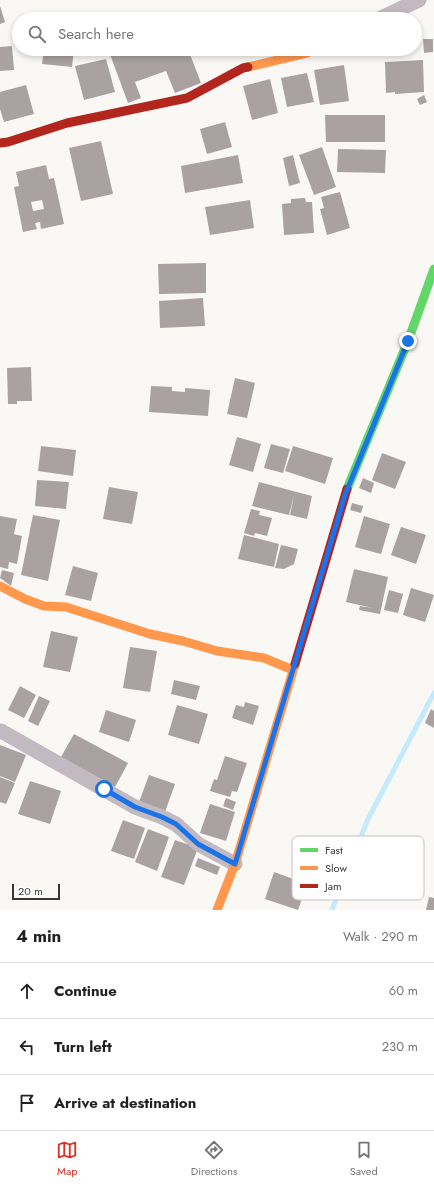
<!DOCTYPE html>
<meta charset="utf-8">
<style>
:root{--surface:#fff;--page:#f6f6f6;--text:#202124;--muted:#757577;--line:#e0e0e0;--accent:#d93025}
body{margin:0;font-family:Jost,sans-serif;background:var(--page);color:var(--text)}
.scale{position:absolute;left:12px;bottom:10px;width:48px;box-sizing:border-box;padding-left:4px;border:2px solid #383735;border-top:0;font-size:11px;line-height:14px;white-space:nowrap;color:#383735;-webkit-text-stroke:3px #fff;paint-order:stroke}
.stop{position:absolute;width:12px;height:12px;margin:-9px;border:3px solid #1a73e8;border-radius:50%;background:#fff}
.stop.end{background:#1a73e8;border-color:#fff;box-shadow:0 1px 4px #0008}
.list{margin:0;padding:0;list-style:none}
h2{display:flex;justify-content:space-between;align-items:center;height:52px;margin:0;padding:0 16px;font-size:17px}
h2 small{font-size:13px;font-weight:400;color:var(--muted)}
.list li{display:grid;grid-template-columns:26px 1fr auto;gap:12px;align-items:center;box-sizing:border-box;height:56px;padding:0 16px;border-top:1px solid var(--line)}
.list b{display:block;font-size:15px;white-space:nowrap}
.list em{font-size:13px;font-style:normal;color:var(--muted)}
.icon{flex:none;width:22px;height:22px;fill:none;stroke:currentColor;stroke-width:2;stroke-linecap:round;stroke-linejoin:round}
.map{position:relative;flex:none;width:434px;height:910px;overflow:hidden}
.search{position:absolute;background:var(--surface);box-shadow:0 2px 6px #0003;left:12px;right:12px;top:12px;height:44px;display:flex;align-items:center;gap:10px;box-sizing:border-box;padding:0 14px;border-radius:22px;color:var(--muted);font-size:15px}
.sheet{height:220px;background:var(--surface)}
nav{display:flex;justify-content:space-around;align-items:center;box-sizing:border-box;height:56px;border-top:1px solid var(--line);background:var(--surface);font-size:11px;color:var(--muted)}
nav a{display:grid;justify-items:center;gap:2px}
nav .on{color:var(--accent)}
.map>svg:first-child{display:block}
.lines{fill:none;stroke-linecap:round;stroke-linejoin:round}
.stream{stroke:#c6eafb;stroke-width:5}
.building{fill:#aaa1a2;fill-rule:evenodd}
.street{stroke:#c2b9c1;stroke-width:15}
.fast{stroke:#63d668;stroke-width:9}
.slow{stroke:#ff974d;stroke-width:9}
.jam{stroke:#b3261e;stroke-width:9}
.route{stroke:#1a73e8;stroke-width:5}
.key{fill:#fff;stroke:#c3c3c2;stroke-width:1}
.key-label{font-size:11px;fill:#383735}
</style>
<div class="map">
<svg width="434" height="910" viewBox="0 0 434 910">
<rect width="100%" height="100%" fill="#faf8f5"/>
<g class="lines">
<path class="stream" d="M332,910l36,-91 66,-126"/>
</g>
<path class="building" d="M0,6l5,16 -5,2z
M423,39h10v13l-9,1z
M12,46l2,24 -14,1v-24z
M44,49h30l-2,18 -30,-3z
M108,49h80l13,34 -26,10 -9,-22 -31,11 6,16 -13,5z
M106,59l9,33 -31,8 -9,-34z
M423,60l1,32 -29,2v-2l-9,1 -1,-31z
M344,65l5,36 -29,4 -6,-35z
M307,73l7,29 -27,5 -6,-29z
M270,79l8,34 -26,7 -9,-34z
M26,85l8,29 -30,8 -4,-13v-17z
M424,95l3,7 -7,3 -3,-6z
M325,115h60v27h-59z
M225,122l7,25 -25,7 -7,-25z
M101,141l12,53 -32,7 -12,-53z
M322,147l14,40 -22,8 -15,-40z
M338,149l48,1 -1,23 -48,-1z
M238,155l5,28 -58,10 -4,-27z
M293,155l7,28 -11,3 -6,-28z
M46,165l3,14 5,-1 10,46 -23,5 -1,-7 -5,1 2,6 -14,3 -9,-45 5,-1 -3,-14zM42,200l2,9 -11,2 -2,-9z
M340,192l10,36 -23,7 -7,-26 4,-1 -3,-11z
M305,198l1,4h6l2,31 -30,2 -2,-31 9,-1v-4z
M250,200l4,28 -44,7 -5,-28z
M206,263v30l-47,1 -1,-30z
M203,298l2,28 -45,2 -1,-27z
M31,367l1,34h-15v3h-9l-1,-36z
M235,378l20,5 -8,35 -20,-4z
M151,386l21,1v4l13,1v-4l25,2 -2,26 -59,-4z
M237,437l24,7 -8,28 -24,-7z
M271,444l19,5 -7,24 -19,-5z
M41,446l35,4 -3,26 -35,-5z
M293,446l40,12 -8,26 -40,-13z
M382,453l24,9 -11,27 -23,-9z
M363,478l11,5 -3,10 -12,-5z
M37,480l32,2 -3,27 -31,-3z
M259,482l53,14 -5,23 -17,-4 4,-20 -5,20 -37,-9z
M109,487l29,5 -6,32 -29,-5z
M352,503l11,3 -2,7 -11,-3z
M251,509l9,2 -1,4 13,3 -5,18 -12,-3 -1,3 -10,-3z
M33,515l27,5 -12,61 -27,-6z
M0,516l17,3 -3,15 8,2 -5,28 -8,-2 -1,7 -8,-2z
M364,516l26,8 -9,30 -26,-7z
M401,527l25,8 -10,29 -25,-9z
M244,535l35,9 -5,23 -36,-8z
M281,545l17,4 -4,15 -10,5 -9,-1z
M73,566l25,7 -7,28 -26,-6z
M354,569l34,8 -8,37 -21,-4 1,-4 13,2 -27,-6z
M2,570l12,3 -3,13 -11,-8z
M411,588l23,7 -9,27 -22,-7z
M389,590l14,4 -5,19 -14,-3z
M51,631l27,6 -8,35 -27,-5z
M130,647l27,4 -7,41 -27,-4z
M174,680l26,6 -4,14 -25,-6z
M20,686l16,9 -12,23 -16,-8z
M39,696l11,5 -12,25 -10,-5z
M245,702l14,4 -6,19 -21,-7 4,-13 8,2z
M177,705l31,9 -9,30 -31,-9z
M431,709l3,2v17l-9,-5z
M106,710l30,10 -7,22 -30,-10z
M74,734l54,29 -13,24 -54,-30z
M0,745l26,10 -11,27 -15,-6z
M225,756l22,7 -10,29 -5,-1 -2,6 -20,-6 4,-12 3,1z
M149,775l26,9 -10,28 -26,-10z
M0,777l15,6 -9,21 -6,-2z
M30,781l31,10 -11,33 -32,-10z
M226,798l10,4 -3,8 -10,-4z
M210,804l25,8 -9,29 -26,-8z
M123,820l22,8 -11,31 -23,-8z
M148,829l21,8 -12,34 -22,-9z
M175,840l23,8 -14,37 -23,-8z
M198,858l22,9 -3,8 -22,-9z
M274,872l33,12 -9,26 -33,-11z
M429,897l5,1v12h-8z"/>
<g class="lines">
<path class="street" d="M379,19l40,-19
M1,731l134,76 27,10 14,7 22,20 37,20"/>
<path class="fast" d="M347,489l61,-148 26,-72"/>
<path class="slow" d="M248,67l59,-14 8,-4
M0,586l25,13 19,7 22,1 84,27 33,7 34,10 47,7 29,12
M217,910l18,-46 60,-200"/>
<path class="jam" d="M0,143l8,-1 59,-19 120,-25 56,-30 5,-1
M295,664l52,-175"/>
</g>
<g class="lines">
<path class="route" d="M104,789l31,18 27,10 14,7 22,20 37,20 110,-369 63,-154"/>
</g>
<rect x="292" y="836" width="132" height="64" rx="6" class="key"/>
<rect x="300" y="848" width="18" height="4" fill="#63d668"/>
<rect x="300" y="866" width="18" height="4" fill="#ff974d"/>
<rect x="300" y="884" width="18" height="4" fill="#b3261e"/>
<g class="key-label">
<text x="325" y="854">Fast</text>
<text x="325" y="872">Slow</text>
<text x="325" y="890">Jam</text>
</g>
</svg>
<div class="scale">20 m</div>
<div class="stop" style="left:104px;top:789px"></div>
<div class="stop end" style="left:408px;top:341px"></div>
<div class="search"><svg class="icon" aria-label="search" viewBox="0 0 24 24"><circle cx="10" cy="10" r="6"/><path d="M15 15l6 6"/></svg>Search here</div>
</div>
<section class="sheet">
<h2>4 min<small>Walk · 290 m</small></h2>
<ul class="list">
<li><svg class="icon" aria-label="ahead" viewBox="0 0 24 24"><path d="M12 20V5M6 11l6-6 6 6"/></svg><div><b>Continue</b></div><em>60 m</em></li>
<li><svg class="icon" aria-label="left" viewBox="0 0 24 24"><path d="M17 20v-9H6M10 6l-5 5 5 5"/></svg><div><b>Turn left</b></div><em>230 m</em></li>
<li><svg class="icon" aria-label="arrive" viewBox="0 0 24 24"><path d="M6 21V4h12l-3 4 3 4H6"/></svg><div><b>Arrive at destination</b></div></li>
</ul>
</section>
<nav>
<a class="on"><svg class="icon" aria-label="map" viewBox="0 0 24 24"><path d="M3 6l6-2 6 2 6-2v14l-6 2-6-2-6 2zM9 4v14M15 6v14"/></svg>Map</a>
<a><svg class="icon" aria-label="directions" viewBox="0 0 24 24"><path d="M12 3l9 9-9 9-9-9zM9 14v-3h6M13 9l2 2-2 2"/></svg>Directions</a>
<a><svg class="icon" aria-label="saved" viewBox="0 0 24 24"><path d="M7 4h10v16l-5-4-5 4z"/></svg>Saved</a>
</nav>
